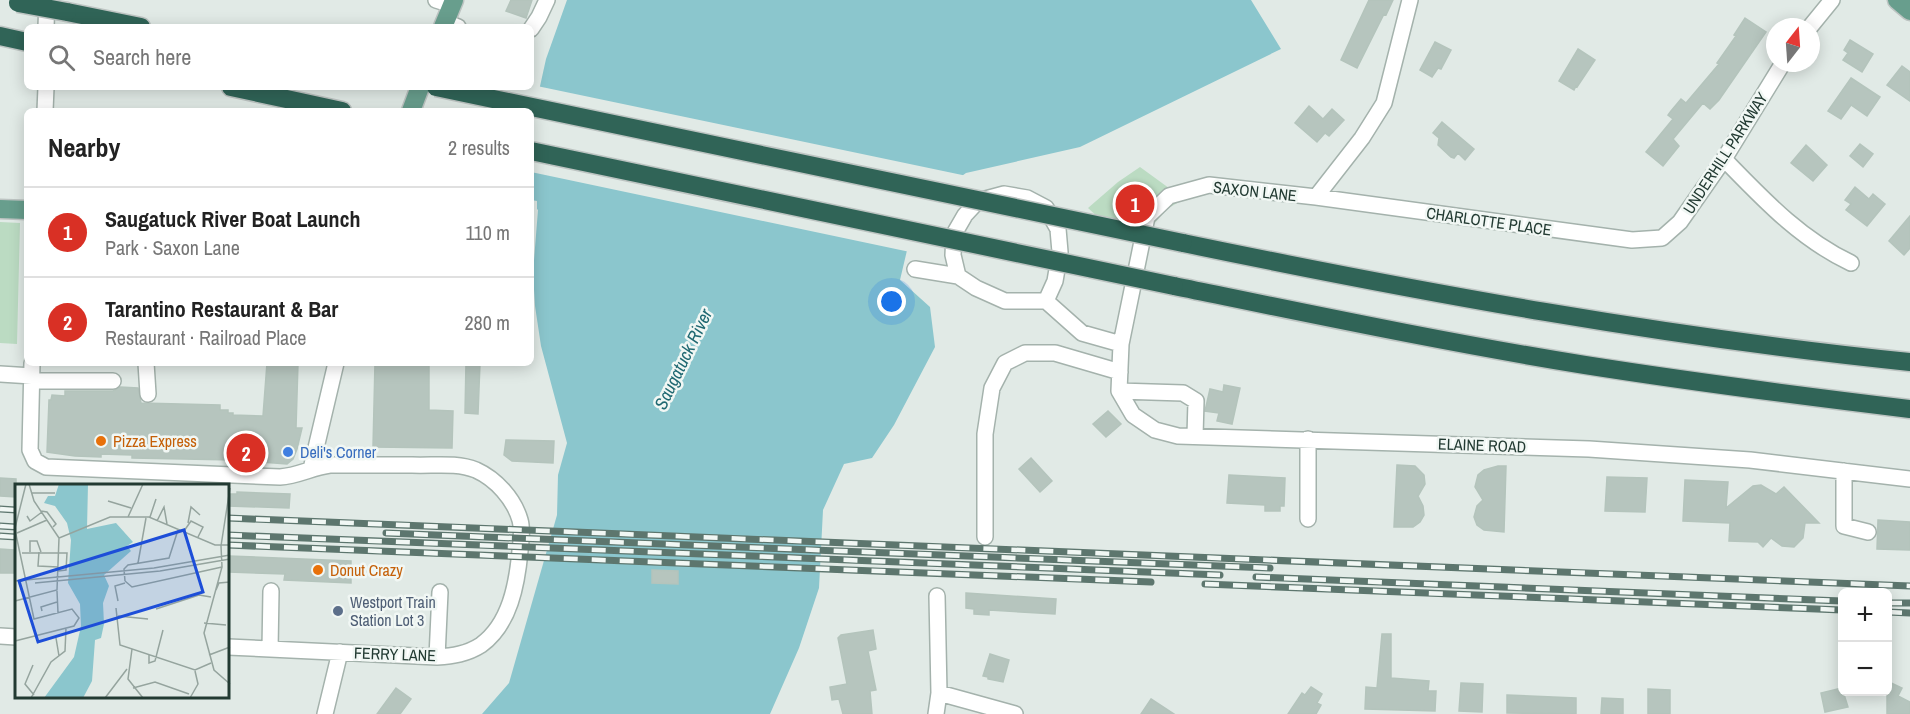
<!DOCTYPE html>
<meta charset="utf-8">
<style>
:root{--surface:#fff;--page:#f2f2f2;--text:#222;--muted:#767676;--line:#e0e0e0;--accent:#d93025}
body{margin:0;font-family:"Archivo Narrow",sans-serif;background:var(--page);color:var(--text)}
.controls{position:absolute;right:18px;bottom:18px;display:grid;overflow:hidden;border-radius:9px;box-shadow:0 3px 15px #0003}
.controls button{width:54px;height:54px;display:grid;place-items:center;padding:0;border:0;border-bottom:2px solid var(--line);background:var(--surface);color:var(--text);font:30px sans-serif}
.compass{position:absolute;left:1766px;top:18px;width:54px;height:54px;border-radius:50%;background:var(--surface);box-shadow:0 3px 15px #0003;rotate:17deg}
.you{position:absolute;left:892px;top:302px;width:21px;height:21px;margin:-15px;border:4px solid #fff;border-radius:50%;background:#1a73e8;box-shadow:0 0 0 9px #1a73e833}
.badge{display:grid;place-items:center;width:39px;height:39px;border-radius:50%;background:var(--accent);color:#fff;font-size:20px;font-weight:700}
.pin{position:absolute;translate:-50% -50%;border:3px solid #fff;box-shadow:0 2px 6px #0006}
.list{margin:0;padding:0;list-style:none}
h2{display:flex;justify-content:space-between;align-items:center;height:78px;margin:0;padding:0 24px;font-size:26px}
h2 small{font-size:20px;font-weight:400;color:var(--muted)}
.list li{display:grid;grid-template-columns:39px 1fr auto;gap:18px;align-items:center;box-sizing:border-box;height:90px;padding:0 24px;border-top:2px solid var(--line)}
.list b{display:block;font-size:22px;white-space:nowrap}
.list p{margin:0;font-size:20px;white-space:nowrap;color:var(--muted)}
.list em{font-size:20px;font-style:normal;color:var(--muted)}
.icon{flex:none;width:33px;height:33px;fill:none;stroke:currentColor;stroke-width:2;stroke-linecap:round;stroke-linejoin:round}
.map{position:relative;flex:none;width:1910px;height:714px;overflow:hidden}
.search{position:absolute;background:var(--surface);box-shadow:0 3px 15px #0003;left:24px;top:24px;width:510px;height:66px;display:flex;align-items:center;gap:15px;box-sizing:border-box;padding:0 21px;border-radius:9px;color:var(--muted);font-size:22px}
.panel{position:absolute;background:var(--surface);box-shadow:0 3px 15px #0003;left:24px;top:108px;width:510px;height:258px;border-radius:9px}
.map>svg:first-child{display:block}
.green{fill:#bbdbc2}
.water{fill:#8bc6cd}
.pier{fill:#e1eae6}
.building{fill:#b6c5be;stroke:#b4c4bc;stroke-width:1.5}
.lines{fill:none;stroke-linecap:round;stroke-linejoin:round}
.minor-casing{stroke:#a4b2ac;stroke-width:18}
.major-casing{stroke:#bdc4c2;stroke-width:21}
.highway-casing{stroke:#bdc4c2;stroke-width:21}
.minor{stroke:#fff;stroke-width:15}
.major{stroke:#689e8d;stroke-width:18}
.highway{stroke:#306457;stroke-width:18}
.rail-casing{stroke:#5d766e;stroke-width:7}
.rail{stroke:#f1f7f4;stroke-width:4.5;stroke-dasharray:14;stroke-linecap:butt}
.highway-bridge-casing{stroke:#bdc4c2;stroke-width:21;stroke-linecap:butt}
.highway-bridge{stroke:#306457;stroke-width:18}
.food-dot{fill:#e8710a;stroke:#f1f7f4;stroke-width:2}
.shop-dot{fill:#3f7fe0;stroke:#f1f7f4;stroke-width:2}
.service-dot{fill:#5c6f8a;stroke:#f1f7f4;stroke-width:2}
.labels{text-anchor:middle;dominant-baseline:central;stroke-width:5;stroke-linejoin:round;paint-order:stroke}
.street-label{font-size:16px;fill:#223a32;stroke:#f1f7f4}
.food-label{font-size:16px;fill:#c56008;stroke:#f1f7f4;text-anchor:start}
.shop-label{font-size:16px;fill:#366cbe;stroke:#f1f7f4;text-anchor:start}
.service-label{font-size:16px;fill:#4e5e75;stroke:#f1f7f4;text-anchor:start}
.water-label{font-size:18px;font-style:italic;fill:#206972;stroke:#f1f7f4}
.inset-road{fill:none;stroke:#95a49e;stroke-width:1.5}
.view{fill:#1d4ed8;fill-opacity:0.15;stroke:#1d4ed8;stroke-width:3}
.inset-edge{fill:none;stroke:#223a32;stroke-width:3}
</style>
<div class="map">
<svg width="1910" height="714" viewBox="0 0 1910 714">
<rect width="100%" height="100%" fill="#e1eae6"/>
<path class="green" d="M1140,167l44,32 -17,10 -22,25 -45,-15 -12,-11 30,-26z
M0,222l20,1 -3,121 -17,-1z"/>
<path class="water" d="M567,0h684l30,49 -201,98 -114,26 -49,35 -17,72 30,27 5,40 -41,78 -22,33 -28,6 -21,46 -4,78 -20,60 -29,66h-288l27,-31 48,-168 1,-40 9,-32 -26,-97 -6,-40 -2,-33 5,-63 -1,-1v-8l-6,-1v-73l15,-68z"/>
<path class="pier" d="M537,86l430,90 -48,34 -9,42 -379,-80v-59z"/>
<path class="building" d="M511,0h21l-6,18 -20,-7z
M1369,0h24l-7,15 -2,-1 -27,54 -16,-8z
M1745,18l21,14 -47,68 -9,9 -7,-6 -30,36 6,7 -16,20 -17,-14 27,-33 -5,-4 3,-4 10,-12 5,4 33,-39 -2,-1 19,-27 -2,-1z
M1850,40l23,14 -11,18 -19,-12 5,-7 -4,-3z
M1435,42l16,8 -10,19 -3,-1 -6,9 -12,-7z
M1578,49l17,11 -18,27 -1,-1 -2,4 -15,-9z
M1902,66l8,6v29l-23,-16z
M1851,78l29,19 -13,19 -16,-11 -10,14 -13,-8z
M1309,106l14,13 9,-10 12,11 -15,16 -4,-3 -8,9 -22,-19z
M1442,122l32,27 -9,11 -7,-7 -4,5 -3,-1 -13,-12 1,-7 -6,-5z
M1860,144l13,10 -10,13 -13,-11z
M1806,145l21,20 -14,16 -22,-18z
M1855,187l14,12 4,-5 12,10 -18,22 -21,-16 5,-6 -6,-4z
M1910,216v32l-6,7 -15,-14z
M267,363h31l-2,65h6l-5,21 -4,10 -6,5 -53,-4 -102,-2v-3l-31,-1v3l-26,-1 -28,-4 2,-52h2l1,-5 13,1v-5h48l7,-4 18,1 3,15 79,2v5h8v3h5v2l30,1z
M375,363h54v47l24,1 -1,37 -79,-1z
M466,363h14l-2,51 -13,-1z
M1224,385l16,3 -8,36 -15,-3 2,-8 -14,-2 5,-22 13,3z
M1108,411l13,13 -15,13 -13,-13z
M506,440l48,1 -1,22 -41,-2 -8,-6z
M1031,458l21,23 -12,11 -21,-23z
M1397,465l18,1 9,9 1,9 -7,12 5,10 1,9 -4,7 -7,5h-19z
M1498,466h8l-2,66 -20,-2 -7,-5 -3,-8 3,-11 6,-6 -8,-13 3,-12 6,-5z
M1229,475l56,3 -1,28h-4v5h-15v-6l-38,-2z
M1607,477l40,1 -2,34 -40,-1z
M0,478l16,1v18l-16,-1z
M1685,480l43,2 -2,26 27,-22 8,-1 15,9 8,-7 35,36h-14l-2,15 -9,9 -12,-1 -11,-8 -8,9 -5,-5 -29,-1 1,-18 -47,-2z
M237,492l53,2 -1,14 -61,-2v-12h9z
M1878,520l32,2v28l-33,-1z
M0,549l14,1v23h-14z
M229,556l122,5v22l-67,-3 1,-6 -56,-2z
M652,570l26,1v13l-26,-1z
M966,593l90,6 -1,15 -66,-4v5l-15,-1v-5l-8,-1z
M873,630l3,19 -8,2 8,39 -6,1 2,23h-29l-4,-15 -7,1 -2,-13 17,-3 -9,-46 3,-3z
M1382,634h9v44l38,3 -1,10h8l-1,20 -70,-2 1,-22 11,1z
M990,654l19,6 -6,22 -15,-3v-2l-5,-1z
M1887,681l15,7 -4,8 12,6v12h-23z
M1461,683l22,1 -1,28 -23,-1z
M1311,687l11,7 -5,9 4,2 -5,9h-28l14,-21 3,2z
M396,688l15,11 -11,15h-23z
M1842,688l6,19 -23,5 -4,-19z
M1648,689l22,1v24h-22z
M1507,695l69,3v16l-69,-1z
M1602,698l21,1v15h-22z
M1151,699l23,15h-33z"/>
<g class="lines">
<g class="minor-casing">
<path id="minor" d="M436,0l16,5
M445,22l13,5
M46,27l1,-27
M1810,27l22,-27
M531,29l8,-12 8,-17
M1783,63l-59,96 -44,63 -18,16 -30,2 -316,-43 -107,-12 -40,11 -22,21 -26,127 -2,47 14,24 22,15 23,6 411,13 161,11 160,19
M45,111l1,-24
M1724,159c39,40 76,80 127,104
M1316,197l46,-59 22,-35 26,-103
M915,269l43,7
M1046,301h-41l-29,-13 -18,-12 -5,-21 1,-21 11,-19 13,-14 26,-7 23,4 19,10 12,21 2,23 -5,29 -9,20 36,32 39,11
M32,363l-2,87 5,11 11,6 234,10c18,-1 33,-10 50,-12 28,0 55,0 82,0 21,1 44,-3 64,5 20,9 38,29 44,50 3,10 1,21 0,31 -3,33 -10,73 -39,94 -14,9 -28,11 -44,12l-209,-10
M146,363l2,31
M0,374l32,2
M31,381h82
M1119,391l64,2 13,8 -1,35
M1308,439v80
M311,469l25,-106
M1844,471v55l24,6
M985,537v-103l7,-46 13,-25 20,-10h30l65,19
M0,636l16,1
M270,649l1,-58
M437,657l3,-65
M939,693l76,21
M325,714l15,-62
M936,714l3,-21 -2,-97"/>
</g>
<g class="major-casing">
<path id="major" d="M1897,0l13,11
M443,27l11,-27
M411,111l9,-24
M0,209l27,1"/>
</g>
<g class="highway-casing">
<path id="highway" d="M67,12l74,15
M0,36l27,6
M231,87l111,24
M1183,243c241,50 482,94 727,119
M1174,286c137,28 274,57 411,79 108,17 217,31 325,44"/>
</g>
<use href="#minor" class="minor"/>
<use href="#major" class="major"/>
<use href="#highway" class="highway"/>
<g class="rail-casing">
<path id="rail" d="M0,509l16,1
M228,518l1682,68
M0,526l16,1
M386,533l884,35
M228,535l992,40
M0,536l16,1
M228,545l923,37
M1256,577l586,24
M1205,584l637,26
M1888,603h22
M1888,612l22,1"/>
</g>
<use href="#rail" class="rail"/>
<g class="highway-bridge-casing">
<path id="highway-bridge" d="M18,3l49,9
M436,87l747,156
M531,151l643,135"/>
</g>
<use href="#highway-bridge" class="highway-bridge"/>
</g>
<g class="food-dot">
<circle cx="101" cy="441" r="6"/>
<circle cx="318" cy="570" r="6"/>
</g>
<circle class="shop-dot" cx="288" cy="452" r="6"/>
<circle class="service-dot" cx="338" cy="611" r="6"/>
<g class="labels">
<g class="street-label">
<text transform="translate(1725 153) rotate(-57)">UNDERHILL PARKWAY</text>
<text transform="translate(1255 191) rotate(6)">SAXON LANE</text>
<text transform="translate(1489 221) rotate(8)">CHARLOTTE PLACE</text>
<text transform="translate(1482 445) rotate(2)">ELAINE ROAD</text>
<text transform="translate(395 654) rotate(2)">FERRY LANE</text>
</g>
<g class="food-label">
<text x="113" y="441">Pizza Express</text>
<text x="330" y="570">Donut Crazy</text>
</g>
<g class="shop-label">
<text x="300" y="452">Deli's Corner</text>
</g>
<g class="service-label">
<text x="350" y="602">Westport Train<tspan x="350" dy="18">Station Lot 3</tspan></text>
</g>
<g class="water-label">
<text transform="translate(683 359) rotate(-64)">Saugatuck River</text>
</g>
</g>
<g transform="translate(15 484)">
<rect width="214" height="214" fill="#e1eae6"/>
<path d="M44,0h29l-1,45 29,-6 17,19 -6,4 4,5 -27,24 5,11 -6,17 1,21 -3,14 -6,2 -3,41 -9,17h-39l30,-41 7,-31 -1,-22 -12,-21 3,-43 -4,-17 -12,-17 -11,-3 4,-7h7z" fill="#8bc6cd"/>
<path class="inset-road" d="M14,0l5,17 25,37M16,9h24M93,17l23,7M26,27l6,1 9,12 -3,3M12,32l3,5 12,-9M113,33l15,-33M135,33l6,-18M142,37l7,-14 3,17M173,39l3,-16 9,8M0,44l11,-44M0,46l19,89 38,-10 7,9 -5,8 -59,15M169,47l7,-10 12,6 -5,10M2,49l30,-13M206,62l1,21 -18,66 10,37 16,14M206,62l9,-58M15,68v-11h7l4,11M24,68l-1,14 20,1M7,69h45l-1,17 -8,1M123,79l8,-45M0,97l139,-13 76,-13M110,97l7,6 90,-20M110,97l-1,-12 4,-4 41,-7 9,-28M20,99l125,-12 70,-12M201,106l3,-7 11,-1M42,107l1,22M0,117l42,-11 2,-52 51,-21h39l66,28h15M103,117l-3,-15 10,-3M101,124l4,37 75,25 16,-7M141,125l43,-14 12,2M27,127l-1,-4 16,-5M103,132l30,3h-4M189,139l22,2M41,154l3,18M117,165l-4,30 15,19M134,170v9l6,-2 8,-31M194,171l21,-8M18,181l-8,19 9,11M118,204l22,-6 34,12M16,214l20,-36 14,-11 1,-23M90,214l22,-29M175,214l8,-14 -3,-13"/>
<path class="view" d="M169,46l19,62 -165,50 -19,-61z"/>
<rect width="214" height="214" class="inset-edge"/>
</g>
</svg>
<div class="controls">
<button>+</button>
<button>−</button>
</div>
<svg class="compass" viewBox="-18 -18 36 36"><path d="M0-13l5 13h-10z" fill="#e53935"/><path d="M0 13l5-13h-10z" fill="#767676"/></svg>
<div class="you"></div>
<div class="pin badge" style="left:1135px;top:204px">1</div>
<div class="pin badge" style="left:246px;top:453px">2</div>
<div class="search"><svg class="icon" aria-label="search" viewBox="0 0 24 24"><circle cx="10" cy="10" r="6"/><path d="M15 15l6 6"/></svg>Search here</div>
<section class="panel">
<h2>Nearby<small>2 results</small></h2>
<ul class="list">
<li><span class="badge">1</span><div><b>Saugatuck River Boat Launch</b><p>Park · Saxon Lane</p></div><em>110 m</em></li>
<li><span class="badge">2</span><div><b>Tarantino Restaurant &amp; Bar</b><p>Restaurant · Railroad Place</p></div><em>280 m</em></li>
</ul>
</section>
</div>
